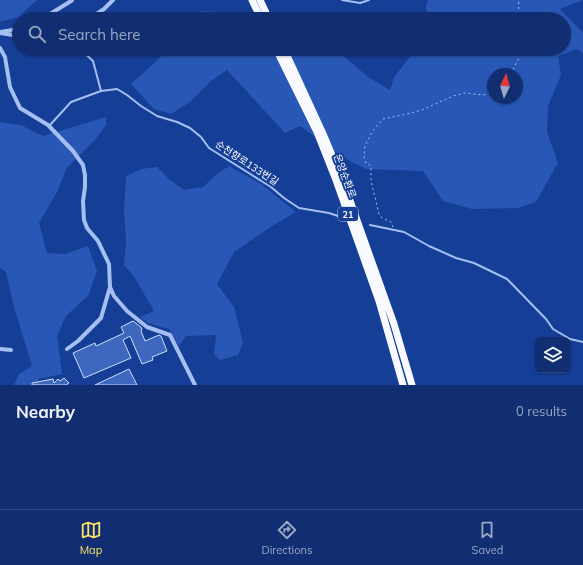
<!DOCTYPE html>
<meta charset="utf-8">
<style>
:root{--surface:#102e71;--page:#1e3a79;--text:#f1f3f6;--muted:#9ca8c3;--line:#304a84;--accent:#ffe567}
body{margin:0;font-family:Mulish,"Noto Sans KR",sans-serif;background:var(--page);color:var(--text)}
.controls{position:absolute;right:12px;bottom:12px;display:grid;overflow:hidden;border-radius:8px;box-shadow:0 1px 3px #0004}
.controls button{width:36px;height:36px;display:grid;place-items:center;padding:0;border:0;border-bottom:1px solid var(--line);background:var(--surface);color:var(--text);font:20px sans-serif}
.compass{position:absolute;left:487px;top:68px;width:36px;height:36px;border-radius:50%;background:var(--surface);box-shadow:0 1px 3px #0004;rotate:5deg}
.list{margin:0;padding:0;list-style:none}
h2{display:flex;justify-content:space-between;align-items:center;height:52px;margin:0;padding:0 16px;font-size:17px}
h2 small{font-size:13px;font-weight:400;color:var(--muted)}
.icon{flex:none;width:22px;height:22px;fill:none;stroke:currentColor;stroke-width:2;stroke-linecap:round;stroke-linejoin:round}
.map{position:relative;flex:none;width:583px;height:385px;overflow:hidden}
.search{position:absolute;background:var(--surface);box-shadow:0 1px 3px #0004;left:12px;right:12px;top:12px;height:44px;display:flex;align-items:center;gap:10px;box-sizing:border-box;padding:0 14px;border-radius:22px;color:var(--muted);font-size:15px}
.sheet{height:124px;background:var(--surface)}
nav{display:flex;justify-content:space-around;align-items:center;box-sizing:border-box;height:56px;border-top:1px solid var(--line);background:var(--surface);font-size:11px;color:var(--muted)}
nav a{display:grid;justify-items:center;gap:2px}
nav .on{color:var(--accent)}
.map>svg:first-child{display:block}
.green{fill:#2857b5;fill-rule:evenodd}
.building{fill:#3d68be;stroke:#ceddfd}
.lines{fill:none;stroke-linecap:round;stroke-linejoin:round}
.path{stroke:#a6bff2;stroke-width:1;stroke-dasharray:2 3;stroke-linecap:butt}
.service{stroke:#a6bff2;stroke-width:2}
.minor{stroke:#a6bff2;stroke-width:4}
.trunk{stroke:#f8faff;stroke-width:7}
.labels{text-anchor:middle;dominant-baseline:central;stroke-width:4;stroke-linejoin:round;paint-order:stroke}
.shield{fill:#153e97;stroke:#b9c5e0;stroke-width:1}
.shield-label{font-size:9px;font-weight:bold;fill:#fff}
.street-label{font-size:10px;fill:#fff;stroke:#153e97}
</style>
<div class="map">
<svg width="583" height="385" viewBox="0 0 583 385">
<rect width="100%" height="100%" fill="#153e97"/>
<path class="green" d="M0,0h37l-19,17 -18,5z
M428,0h155l-23,9 20,21 3,2v21l-6,-4 -19,7 3,19 -13,31 -1,26 11,31 -22,39 -18,6 -46,1 -29,-8 -20,-30 -57,-2 -20,-10 -46,-33 -15,7 -58,-63 -16,11 -21,21 -19,12 -17,-5 -23,-25 35,-32 2,-3h167l33,28 22,13 4,-13 22,-28h148v-30h-135l-3,-12zM493,74h24v24h-24z
M201,11l20,1 20,7h-53z
M106,117v8l-11,15 -28,28 -10,24 -18,31 8,30 18,1 23,-8 9,25 -9,25 -22,20 -9,20 5,38 -24,5v3l-4,3 -2,-3 -2,3h-16l5,-11 13,-8 -18,-59 -8,-35 -6,-4v-146l21,3 22,11z
M229,166l32,18 35,28 -24,14 -38,26 -17,32 17,23 9,36 -5,12 -18,5 -6,-6 2,-19 -30,1 -7,10 -10,-17 -21,-6 -8,-6 14,-6 -21,-36 -9,-10 2,-24 -2,-29 2,-36 15,-7 16,-2 12,12 15,11 19,-3 15,-14z"/>
<path class="building" d="M133,321l8,6 1,3 -1,1 4,10 14,-6 2,1 6,15 -15,6 1,3 -11,4 -12,-28 -7,4 8,18 -47,20 -11,-25 22,-10 1,3 28,-13 -3,-6z
M129,369l8,16h-42z
M64,378l5,5 -3,2h-34v-2l21,-4 1,4 4,-4 2,2z"/>
<g class="lines">
<path class="path" d="M518,19l1,-19
M511,74l12,-25
M393,227l-2,-5 -9,-4 -3,-4 -8,-33v-15l-5,-3 -2,-5 1,-12 7,-14 4,-5 7,-8 28,-6 11,-3 31,-14 12,-3 18,2 10,-3"/>
<path class="service" d="M342,0l18,3 9,-3
M80,49l13,12 8,30
M50,125l21,-23 30,-11 16,-2 10,6 14,11 16,10 20,6 13,6 11,9 8,11 62,39 13,11 15,10 30,5 12,4
M370,225l34,7 25,14 27,12 18,5 33,16 39,40 7,10 17,10 13,3"/>
<path class="minor" d="M42,19l29,-18 1,-1
M89,19l15,-10 9,-9
M0,32l19,-3
M0,33l19,3
M0,48l5,9 5,30 10,21 28,17 25,26 10,14 2,10v12l-2,14 1,19 3,8 11,13 11,23 1,23 4,9 13,15 20,16 23,8 25,50
M0,349l11,1
M67,349l11,-8 23,-23 9,-31"/>
<path class="trunk" d="M252,0l9,19
M260,0l9,19
M276,49l41,83 19,48 43,121 24,84
M284,49l40,87 19,45 51,143 18,61"/>
</g>
<g class="labels">
<rect class="shield" x="338" y="207" width="20" height="14" rx="3"/>
<g class="shield-label">
<text x="348" y="214">21</text>
</g>
<g class="street-label">
<text transform="translate(247 163) rotate(33)">순천향로133번길</text>
<text transform="translate(345 176) rotate(69)">온양순환로</text>
</g>
</g>
</svg>
<div class="controls">
<button><svg class="icon" aria-label="layers" viewBox="0 0 24 24"><path d="M12 4l9 5-9 5-9-5zM3 14l9 5 9-5"/></svg></button>
</div>
<svg class="compass" viewBox="-18 -18 36 36"><path d="M0-13l5 13h-10z" fill="#e53935"/><path d="M0 13l5-13h-10z" fill="#9ca8c3"/></svg>
<div class="search"><svg class="icon" aria-label="search" viewBox="0 0 24 24"><circle cx="10" cy="10" r="6"/><path d="M15 15l6 6"/></svg>Search here</div>
</div>
<section class="sheet">
<h2>Nearby<small>0 results</small></h2>
<ul class="list">
</ul>
</section>
<nav>
<a class="on"><svg class="icon" aria-label="map" viewBox="0 0 24 24"><path d="M3 6l6-2 6 2 6-2v14l-6 2-6-2-6 2zM9 4v14M15 6v14"/></svg>Map</a>
<a><svg class="icon" aria-label="directions" viewBox="0 0 24 24"><path d="M12 3l9 9-9 9-9-9zM9 14v-3h6M13 9l2 2-2 2"/></svg>Directions</a>
<a><svg class="icon" aria-label="saved" viewBox="0 0 24 24"><path d="M7 4h10v16l-5-4-5 4z"/></svg>Saved</a>
</nav>
